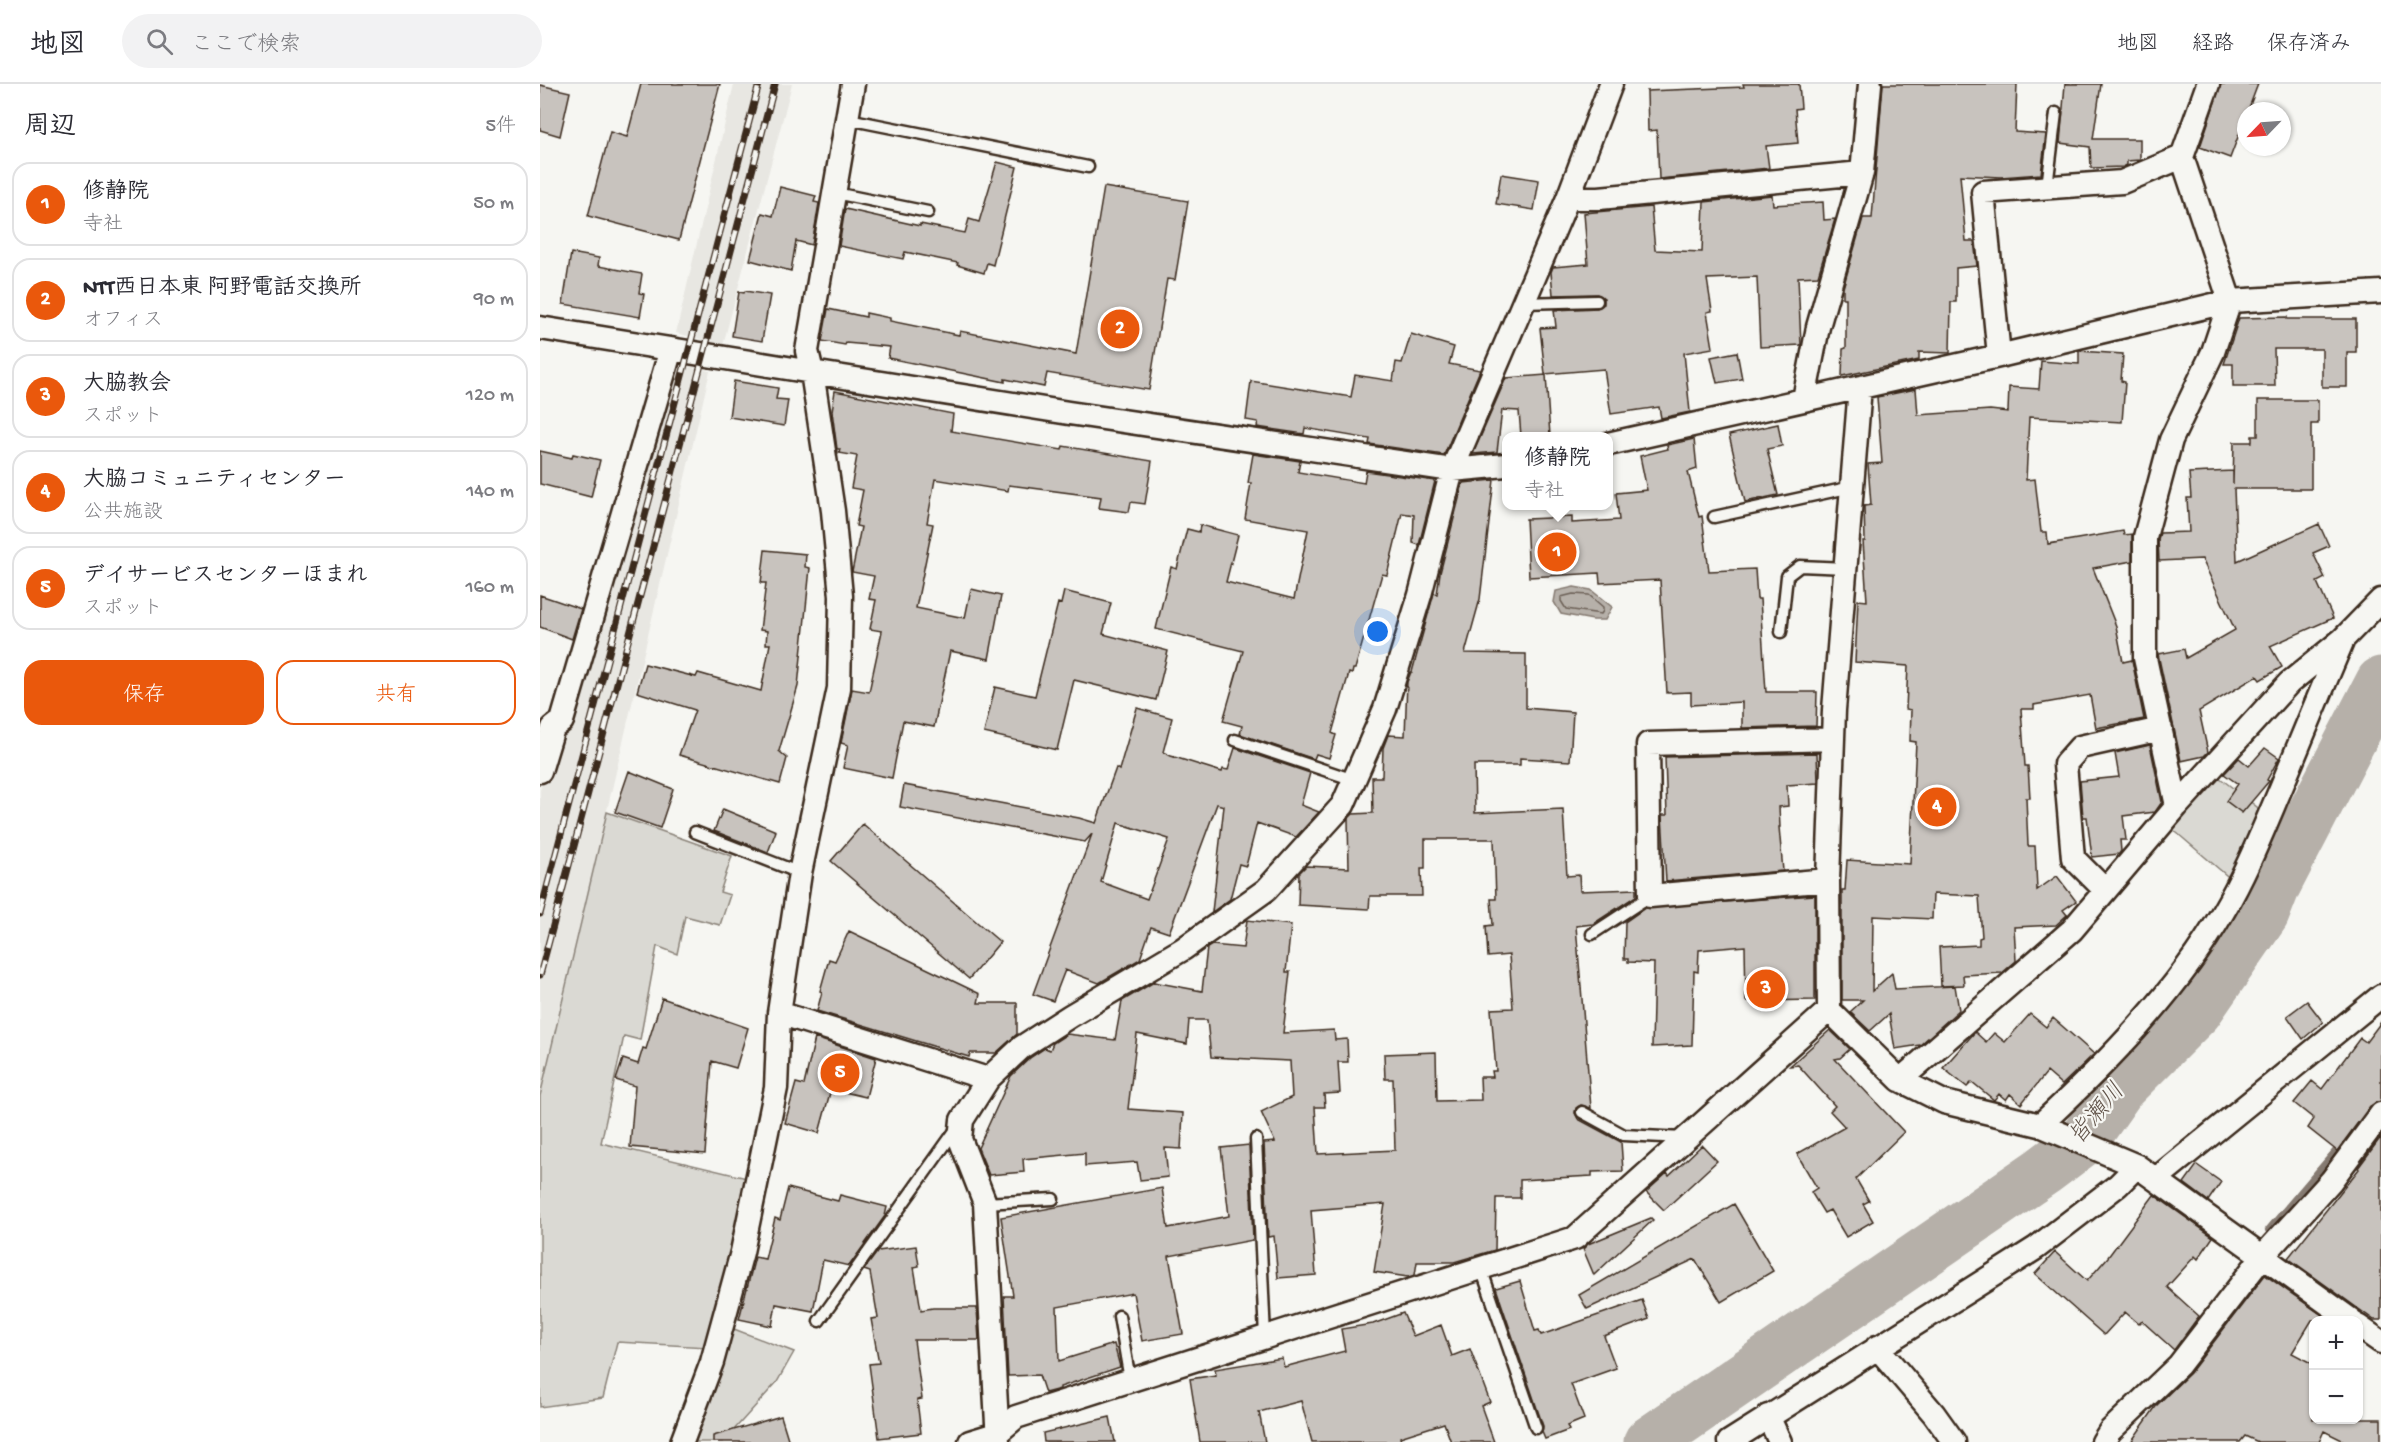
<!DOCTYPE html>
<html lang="ja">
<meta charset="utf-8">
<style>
:root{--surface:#fff;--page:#f2f2f3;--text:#2b2b33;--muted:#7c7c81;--line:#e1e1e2;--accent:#ea580c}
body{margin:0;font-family:"Gochi Hand","Klee One",sans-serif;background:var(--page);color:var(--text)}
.controls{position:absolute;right:18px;bottom:18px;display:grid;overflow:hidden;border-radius:12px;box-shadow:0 2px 4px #0004}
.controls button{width:54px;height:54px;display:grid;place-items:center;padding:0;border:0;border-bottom:2px solid var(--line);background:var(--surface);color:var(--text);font:30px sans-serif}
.compass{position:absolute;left:1697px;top:18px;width:54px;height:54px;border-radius:50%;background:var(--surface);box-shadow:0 2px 4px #0004;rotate:245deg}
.you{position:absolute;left:838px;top:548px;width:21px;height:21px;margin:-15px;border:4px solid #fff;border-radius:50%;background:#1a73e8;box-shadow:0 0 0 9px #1a73e833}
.badge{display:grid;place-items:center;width:39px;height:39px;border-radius:50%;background:var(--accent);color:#fff;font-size:20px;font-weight:700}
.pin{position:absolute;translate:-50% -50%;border:3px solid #fff;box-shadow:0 2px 6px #0006}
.popup{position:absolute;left:962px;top:348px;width:111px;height:78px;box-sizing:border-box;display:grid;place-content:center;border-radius:12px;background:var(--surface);filter:drop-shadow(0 2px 4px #0005);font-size:20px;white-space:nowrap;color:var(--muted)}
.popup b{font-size:22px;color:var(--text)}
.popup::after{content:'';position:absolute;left:50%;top:100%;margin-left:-12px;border:12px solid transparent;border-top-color:var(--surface)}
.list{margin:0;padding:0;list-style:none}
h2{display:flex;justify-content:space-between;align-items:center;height:78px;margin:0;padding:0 24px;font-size:26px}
h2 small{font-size:20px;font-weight:400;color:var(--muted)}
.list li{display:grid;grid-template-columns:39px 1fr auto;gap:18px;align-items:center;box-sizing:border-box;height:84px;margin:0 12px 12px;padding:0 12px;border:2px solid var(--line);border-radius:18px}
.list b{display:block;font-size:22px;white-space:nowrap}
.list p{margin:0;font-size:20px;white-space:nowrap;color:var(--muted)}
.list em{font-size:20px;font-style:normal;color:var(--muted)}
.actions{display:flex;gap:12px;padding:18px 24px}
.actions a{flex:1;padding:14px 0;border:2px solid var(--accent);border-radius:18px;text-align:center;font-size:21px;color:var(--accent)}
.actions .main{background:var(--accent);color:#fff}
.icon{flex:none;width:33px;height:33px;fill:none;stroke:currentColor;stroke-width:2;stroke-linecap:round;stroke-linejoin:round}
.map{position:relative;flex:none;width:1841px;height:1358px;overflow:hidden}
header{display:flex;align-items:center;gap:36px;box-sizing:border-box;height:84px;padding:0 30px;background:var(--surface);border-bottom:2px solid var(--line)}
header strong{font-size:28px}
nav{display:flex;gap:33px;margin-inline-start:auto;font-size:21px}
.search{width:420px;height:54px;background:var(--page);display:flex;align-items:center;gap:15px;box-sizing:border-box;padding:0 21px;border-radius:33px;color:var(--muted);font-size:22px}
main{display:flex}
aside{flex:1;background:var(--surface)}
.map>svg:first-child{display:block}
.built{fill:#e8e7e2}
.green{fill:#dad9d3;stroke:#8a8278;stroke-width:1.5}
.water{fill:#b6b0a9;stroke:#857a71;stroke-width:1.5}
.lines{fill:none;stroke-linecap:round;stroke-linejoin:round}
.shore{stroke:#6c6056;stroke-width:1.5}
.stream{stroke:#857a71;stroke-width:8}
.river{stroke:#b6b0a9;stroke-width:51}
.building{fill:#c8c3be;stroke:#3b2a1e;stroke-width:1.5;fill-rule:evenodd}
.lane-casing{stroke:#3b2a1e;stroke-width:15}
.street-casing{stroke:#3b2a1e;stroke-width:27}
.lane{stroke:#f6f6f2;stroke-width:10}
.street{stroke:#f6f6f2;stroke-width:22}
.rail-casing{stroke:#3b2a1e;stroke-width:7}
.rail{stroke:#f6f6f2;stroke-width:4.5;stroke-dasharray:14;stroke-linecap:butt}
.labels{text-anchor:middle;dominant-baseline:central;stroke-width:4.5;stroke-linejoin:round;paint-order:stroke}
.water-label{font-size:24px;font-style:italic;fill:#605248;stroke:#f6f6f2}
</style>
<header>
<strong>地図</strong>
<div class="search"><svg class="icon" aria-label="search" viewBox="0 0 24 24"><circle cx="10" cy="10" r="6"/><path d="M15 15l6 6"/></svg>ここで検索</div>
<nav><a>地図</a><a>経路</a><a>保存済み</a></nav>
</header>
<main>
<aside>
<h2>周辺<small>5件</small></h2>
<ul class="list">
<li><span class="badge">1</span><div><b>修静院</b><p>寺社</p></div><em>50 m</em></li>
<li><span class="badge">2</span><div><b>NTT西日本東 阿野電話交換所</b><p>オフィス</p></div><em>90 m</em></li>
<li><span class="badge">3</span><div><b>大脇教会</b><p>スポット</p></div><em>120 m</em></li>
<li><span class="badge">4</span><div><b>大脇コミュニティセンター</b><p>公共施設</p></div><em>140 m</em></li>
<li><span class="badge">5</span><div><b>デイサービスセンターほまれ</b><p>スポット</p></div><em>160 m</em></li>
</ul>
<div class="actions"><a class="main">保存</a><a>共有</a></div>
</aside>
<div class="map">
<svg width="1841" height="1358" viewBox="0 0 1841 1358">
<rect width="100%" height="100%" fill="#f6f6f2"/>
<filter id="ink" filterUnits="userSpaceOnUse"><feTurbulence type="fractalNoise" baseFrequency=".0167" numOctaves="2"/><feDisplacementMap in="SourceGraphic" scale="12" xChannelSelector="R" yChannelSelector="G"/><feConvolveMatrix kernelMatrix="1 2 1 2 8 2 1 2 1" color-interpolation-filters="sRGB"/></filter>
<g filter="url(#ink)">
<path class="built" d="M194,0h58l-69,261 -47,-12z
M132,278l38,9 -170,725v-306z"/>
<path class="green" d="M1675,690l47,37 -29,70 -63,-54z
M67,728l125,44 -12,36 10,3 -10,30 -35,-9 -8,38 -20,-8 -17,94 -16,-4 -23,107 146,35 -39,169 -91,-5 -14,56 -63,9v-311z
M194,1245l60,23 -17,30 -54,60h-30z"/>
<path class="water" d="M1034,503l17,3 21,17 -7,13h-12l-32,-6 -7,-12 2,-11z"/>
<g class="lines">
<path class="shore" d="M1033,510l16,1 14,12v4l-2,3 -35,-5 -5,-8v-4z"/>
<path class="stream" d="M1729,1146l69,-81 43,-56"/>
<path class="river" d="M1109,1358l394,-271 40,-30 37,-53 77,-77 67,-97 11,-28 106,-204"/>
</g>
<path class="building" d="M101,0h79l-41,156 -91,-24 22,-84 17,5z
M1203,0h56l2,24 -6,1 3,34 -32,3 3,22 -110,11 -2,-49 -9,1 -1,-40 97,-4z
M1343,0h134l-2,48 31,2 -5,40 -40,3 -41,-2 6,66h8l3,25 -21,2v34h-5l-1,51 -31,-1v8l-77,16 1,-27 3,-1v-50h-3v-10l20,-70h9z
M1525,0h36l-8,55h47v21l-13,1v4l-4,2 -32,1 -1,-21 -30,-4z
M1681,0h37l-28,74 -30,-11z
M0,1l30,7 -10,44 -20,-6z
M457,78l20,5 -24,98 -6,-2 -3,10 -27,-8 1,-2 -53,-11 -2,7 -64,-13 6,-37 75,17v-2l45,9 4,-14 10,3z
M961,90l38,6 -5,30 -38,-6z
M240,103l36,9 -2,6 5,1 -7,42 -16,-4 -5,30 -41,-11 12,-47 11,3z
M564,103l84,14 -13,79 -8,-1 -18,111 -102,-17 -3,14 -39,-8v3l-117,-24 2,-11 -44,-4 -1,2 -23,-4 6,-32 38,8v-4l24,5v3l69,14 1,-4 116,23z
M1232,111l1,10 50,-3 1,18 11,-1 -17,57 -20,1 3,68 -41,2 -3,-70 -50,2 5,32 -5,1 6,36 -29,5 6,59 -29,6 -2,-11 -48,7 -7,-45 -59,5 -5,-46 16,-1 -2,-17 43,-2 7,-4v-6l-7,-4 -44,1 -2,-23 2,-5 35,-3 -4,-51 67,-6 4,43 47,2 2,-50z
M31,169l28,5 -1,8 44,8 -3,19 5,1 -4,23 -77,-13z
M205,207l25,4 -8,46 -30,-5 7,-44 5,1z
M1747,233v2h69v33h-9v35h-25v-38h-48l1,37h-42v-22h-9l15,-46z
M871,250l43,13 -5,17 31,6 -36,85 -75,-11 1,-5 -65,-11 -1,6 -47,-7 1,-5 -12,-2 5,-39 100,16 4,-22 38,6 3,-19 6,1z
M1539,267l44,3 -2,27 4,1 -3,40 -93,-5 -3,63 9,-1 6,53h6l1,12 75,-13 1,4 8,-1v27l-39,7 23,58 7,36 9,-2 12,59 -48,9 -6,-33 -56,10v4h-13l4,57h3l2,32h-4l2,48h7l2,44 20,-14 19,25 -13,9 4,5 -11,10 -42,2 2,34 -14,12 -39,2 1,10 -23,1 -2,-39 40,-2v-7l3,-1 -3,-41 -46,-2 -1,25 -59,-3 -1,75 20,-18 3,16 60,-3 4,24 -39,35 -25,4 -6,-35 -19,17 -20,-19 13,-12h-21v-110h3l2,-30 63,4 6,-122 -6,-1 1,-31 -5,-1 2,-43 -53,-4 3,-62 9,1 -4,-60h2l-1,-35 7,-1 -3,-41 14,-1 -5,-66 39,-8 2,26 72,-5 18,2 1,-25 30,2 2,-28 38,3z
M1197,268l5,27 -25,4 -6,-26z
M1006,291l4,61h-29l-2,-25 -17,-1 -5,42 -24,2 33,-76z
M194,297l44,7 -2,11 12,1 -4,26 -55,-9z
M295,307l118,23 -2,17 111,19 1,-4 89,15 -7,43 -14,-2 -2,10 -30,-4 2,-11 -92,-12 -1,6 -73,-12 -8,44 6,1 -17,84 49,10 6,-29 30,7 -12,63 -39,-8 -16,76 -31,-6 -11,57 -49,-10 5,-23 -7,-2 11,-54 17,3 13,-61 -12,-2 6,-29 -7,-1 5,-23 -22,-4 9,-45 -5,-1 7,-36 -12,-2 6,-32 -18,-3 1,-4h-3l-5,-38z
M1718,316h60v24h-7v65h-77l3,72 82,-37 10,22 -16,7 12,25 -8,4 16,36 -63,28 12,21 -22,13 -3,-4 -58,35 9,41 -4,4 -23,5 -23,-107 26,-5 2,9 49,-28 -33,-71 -43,2 -1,-22 2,-6 29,-1 -2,-34h4l-2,-25 44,-2v13l1,-42h18v-6h6z
M1238,340l4,22 -15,3 11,46 -33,7 -16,-67z
M1154,355l3,30 -9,3 11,45 3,-1 7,55 46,-2 2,30h3l6,93h51l-1,34 -74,2v-26l-51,3v-13l-24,1 -7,-113 -60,3 -1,-10 -70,4 -3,-58 46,-2v6l47,-3 -3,-27 31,-3 -7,-34 28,-7 -1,-4z
M0,367l32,7 1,-4 27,6 -9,37 -51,-13z
M713,370l47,7 -2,11 66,11 2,-12 69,10 -16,64 -6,-2 1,-28 -12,-2 -15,62 -5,-1 -27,95h-2l-1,5 -3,-1 -17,60 4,2 -7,23 -13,-4 -2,5 -74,-25 2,-8 -19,-5 20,-70 -87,-22 15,-62 6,2 10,-40 12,3 1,-7 38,10 -12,47 68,17 14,-69 -63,-11 6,-36h-3z
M954,396l-14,119 -15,54 61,1v54l47,4 -3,49 -50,-3v7h-46l1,48 88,-4 4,67 12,-1 1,16 56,-2v7l-43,28 -17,2 15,182 -10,-3 -5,3 -1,5 3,6 43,23 2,29 -31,1v4l-72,4v18h-24l-1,52 -41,12h-37l-2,13 -7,2 -34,-5 11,-68 -74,6 5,65 -38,3 -4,-42 -6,1 -4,-94 11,-1 -14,-30 31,-15 -2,-36 -79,-4 -4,-37h-18l-2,24 -50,-10 -9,75 55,4 -2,36 -16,-1 3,29 -28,3 -3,-18 -52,4v-13l-62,6 1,13 -35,3 -11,-27 33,-72 19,-18 15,-10 5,2 3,-7 14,-9 48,6 7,-39 32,-19 48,9 5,-43 5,-3 31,3 4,-28 44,5 -5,47h4l-7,61 51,-3 1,10 12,-1 1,23h-10l2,31 -16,1 1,13h-10l3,47 77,-4 -2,-71h-8l-1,-25 52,-2 1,49 44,-1 -1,-23h13l-1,-6h4l-5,-62 22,-1 -4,-53 -21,2 -2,-31 7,-1 -2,-26h5l-2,-60h-69v29h-4l1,28h-52l-1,13 -71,-4 1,-32 7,-7 43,2 -1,-49 5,-5 20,-1 -1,-36h10l1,-29 5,-13 17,1 2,-54 4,-10h1l22,-79 3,1 3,-21 23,-90z
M225,466l41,4 -1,13 5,1 -12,118 -19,65 8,7 -7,26 -101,-29 16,-45 -58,-18 8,-28 51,13 2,-4 63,18 9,-47h-4l1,-13 -7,-1 6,-47h-5z
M524,507l47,12 -8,31 65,17 -12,49 -82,-20 -17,70 -73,-17 11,-46 40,9 23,-93 3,1z
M0,511l41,14 -9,30 -32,-12z
M597,624l35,10 -9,34 8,4 51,16 1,-3 5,1 7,-22 75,25 -9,32 18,7 -23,25 -39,-14 -11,43 -7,-2 -9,35 -18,13 12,-106 -7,-2 -48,129 -18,-6 -11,32 -41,24 -34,-13 -12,31 -20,-7 59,-160 -7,8 -185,-35 4,-22 175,33 17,5 20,-55 3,2zM578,739l51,16 -22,60 -46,-17z
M1610,661l12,57 -7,10 -32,4 3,24h-6l1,11 -2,3 -27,3 -5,-40h-4l-3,-36 39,-4 -4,-24z
M1725,664l14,10 -12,22 2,1 -27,32 -16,-12 12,-17 -14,-10 15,-16 10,8z
M1277,669l1,30 -31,2 1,21 -9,1 1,20h-1l4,44 -117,10 -4,-66h5l-2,-58z
M89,687l44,18 -13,39 -45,-16z
M183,725l53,22 -8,21 -54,-21z
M323,740l137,118 -31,37 -138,-118z
M1275,811v105l-69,1 -1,-55 -46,4 -1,22 -4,-1 -2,74 -40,2 2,-84 -26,-1v-3h-4l1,-37 20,-14z
M309,847l131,63 -2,9h39v31l-21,19h-26l-1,4 -152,-46 5,-19 -2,-1 9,-32 6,2z
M122,914l86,30 -12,40 -24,-7 -7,93 -75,-7 5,-61 -19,-6 7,-21 15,5 5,-16 3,1z
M1767,917l16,21 -20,17 -16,-23z
M1490,930l16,13 7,-9 41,36 -32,31 -15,-13 -26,32 -11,-10 -4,6 -7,-6 -5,6 -22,-18 -5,5 -24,-19 32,-36 11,10 8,-9 11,9z
M1841,938v79l-11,5 -33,45 -29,-23 6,-9 -20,-16 18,-22 10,8 38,-51 6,4z
M1290,946l20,19 -10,9 -5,1 69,73 -48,47 13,22 -6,3 10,17 -27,16 -16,-27 -6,3 -13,-21 6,-4 -20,-34 48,-27 -15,-16 5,-5 -37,-41 -8,1z
M275,954l61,20 -10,39 -35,-8 -12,44 -34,-10 11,-40 8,2z
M1841,1053v183h-7l-86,-62 71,-89 -1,-1z
M709,1061l4,95 -84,16 14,78 -41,7 -9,-48 -76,14 2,54 55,-17 6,23 -60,20v2l-15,4 -6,-18 -31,1 -4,-80h9l-12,-79 161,-29 6,40 61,-12 -8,-68z
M1162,1061l15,16 -53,49 -18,-18 21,-19 2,3z
M1657,1081l24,17 -13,19 -24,-18z
M248,1104l50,13 2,-6 47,12 -2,9 -36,50 -26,-6 -10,51 -37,-7 -4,22 -33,-7 16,-62 10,2 10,-41 5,2z
M1614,1111l59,42 -15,22 -3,-3 -28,31 32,29 -25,34 -32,-29 -3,3 -14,-12 -21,23 -69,-61 20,-22 32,29 21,-24z
M1194,1120l39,67 -52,31 -26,-43 -108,50 -8,-14z
M1111,1134l2,2 -59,55 -11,-26 5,-5z
M376,1162l3,20 -5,1 7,43 12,-2h44l2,32h-65l8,59 -5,1 4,33 -42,5 -10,-74 10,-1 -8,-44 7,-1 -8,-46 -6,-2 14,-19z
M1725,1191l64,45h-17l-20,33 21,11v55h68v23h-35l-22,-11 -5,11h-61l-13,-6 -5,6h-109l26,-37 33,-32z
M980,1197l15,50 4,-1 2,5 101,-35 7,19 -45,17 12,32 -45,16 13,35 -17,7 2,4 -24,9 -3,-7 1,-6 -47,-138z
M863,1229l10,23 28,-11 11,31 18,-7 20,53 -9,4 13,36h-43l-7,-19 -44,14 1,5h-89l-11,-41 -42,11 6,30h-65l-10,-63 26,-4 -1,-6 67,-11 2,9 61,-16 -4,-22 32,-5z
M241,1332l8,26h-76v-6z
M570,1333l5,25h-71l-1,-9z"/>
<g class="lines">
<g class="lane-casing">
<path id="lane" d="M308,35l240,48
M1507,103l9,-74
M295,109l93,19
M983,219l74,-2
M1174,433l138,-30
M1241,548l6,-56 13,-10 46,2
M695,656l119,40
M155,748l105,41
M1052,850l58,-38
M1042,1028l42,23 59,3
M716,1055l9,198
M445,1119l68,-4
M941,1184l55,160
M579,1232l11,64
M279,1237l138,-193"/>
</g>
<g class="street-casing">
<path id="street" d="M1028,114h31l263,-25
M0,244l272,44 -5,-21 46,-267
M1459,272l-16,-164 139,-10 60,-25
M1320,303l-26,323 -6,170 1,130 71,70 44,22 96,23 97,41 214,154
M1264,315l14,-72 44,-154 8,-89
M1068,360l391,-88 231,-55 151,-9
M0,687l13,-43 9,-7 109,-372
M1637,722l-32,-148v-121l26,-97 42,-88 17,-51 -48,-144 26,-73
M1288,796l-178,16 -2,-152 185,-5
M1565,806l-32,-32 -8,-94 15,-17 81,-18
M448,995l-209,-66 21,-140 39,-185 2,-92 -8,-85 -21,-139 257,41 383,57 54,-5
M1360,996l172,-150 105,-124 112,-123 54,-44 38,-39
M1500,1041c68,-63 136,-132 183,-213 23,-39 40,-82 58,-124 20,-48 40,-97 61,-146
M1616,1095l225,-183
M1818,1242l23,16
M1337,1263l57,67 20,28
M1228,1332l12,26
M142,1358l30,-80 30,-110 34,-164 3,-75
M430,1358l26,-8 20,-17 559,-179 254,-228
M458,1358l-13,-239 -25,-64 2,-19 26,-41 34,-32 48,-31 113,-67 83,-59 77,-85 42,-96 35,-114 32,-125 116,-272 43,-114
M1189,1358l307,-194 82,-63 19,-19
M1563,1358l7,-11 69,-66 83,-108 69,-76 50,-67"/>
</g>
<use href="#lane" class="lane"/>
<use href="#street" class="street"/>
<g class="rail-casing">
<path id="rail" d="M0,830l219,-830
M0,891l235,-891"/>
</g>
<use href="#rail" class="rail"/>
</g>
</g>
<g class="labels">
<g class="water-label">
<text transform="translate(1558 1031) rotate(-50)">皆瀬川</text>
</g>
</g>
</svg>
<div class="controls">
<button>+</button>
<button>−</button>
</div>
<svg class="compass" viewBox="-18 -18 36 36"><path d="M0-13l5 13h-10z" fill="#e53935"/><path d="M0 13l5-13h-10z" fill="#7c7c81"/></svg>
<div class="you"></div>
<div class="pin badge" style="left:1017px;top:468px">1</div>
<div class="popup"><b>修静院</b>寺社</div>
<div class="pin badge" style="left:580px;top:245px">2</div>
<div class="pin badge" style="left:1226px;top:905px">3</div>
<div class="pin badge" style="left:1397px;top:723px">4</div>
<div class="pin badge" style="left:300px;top:989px">5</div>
</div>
</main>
